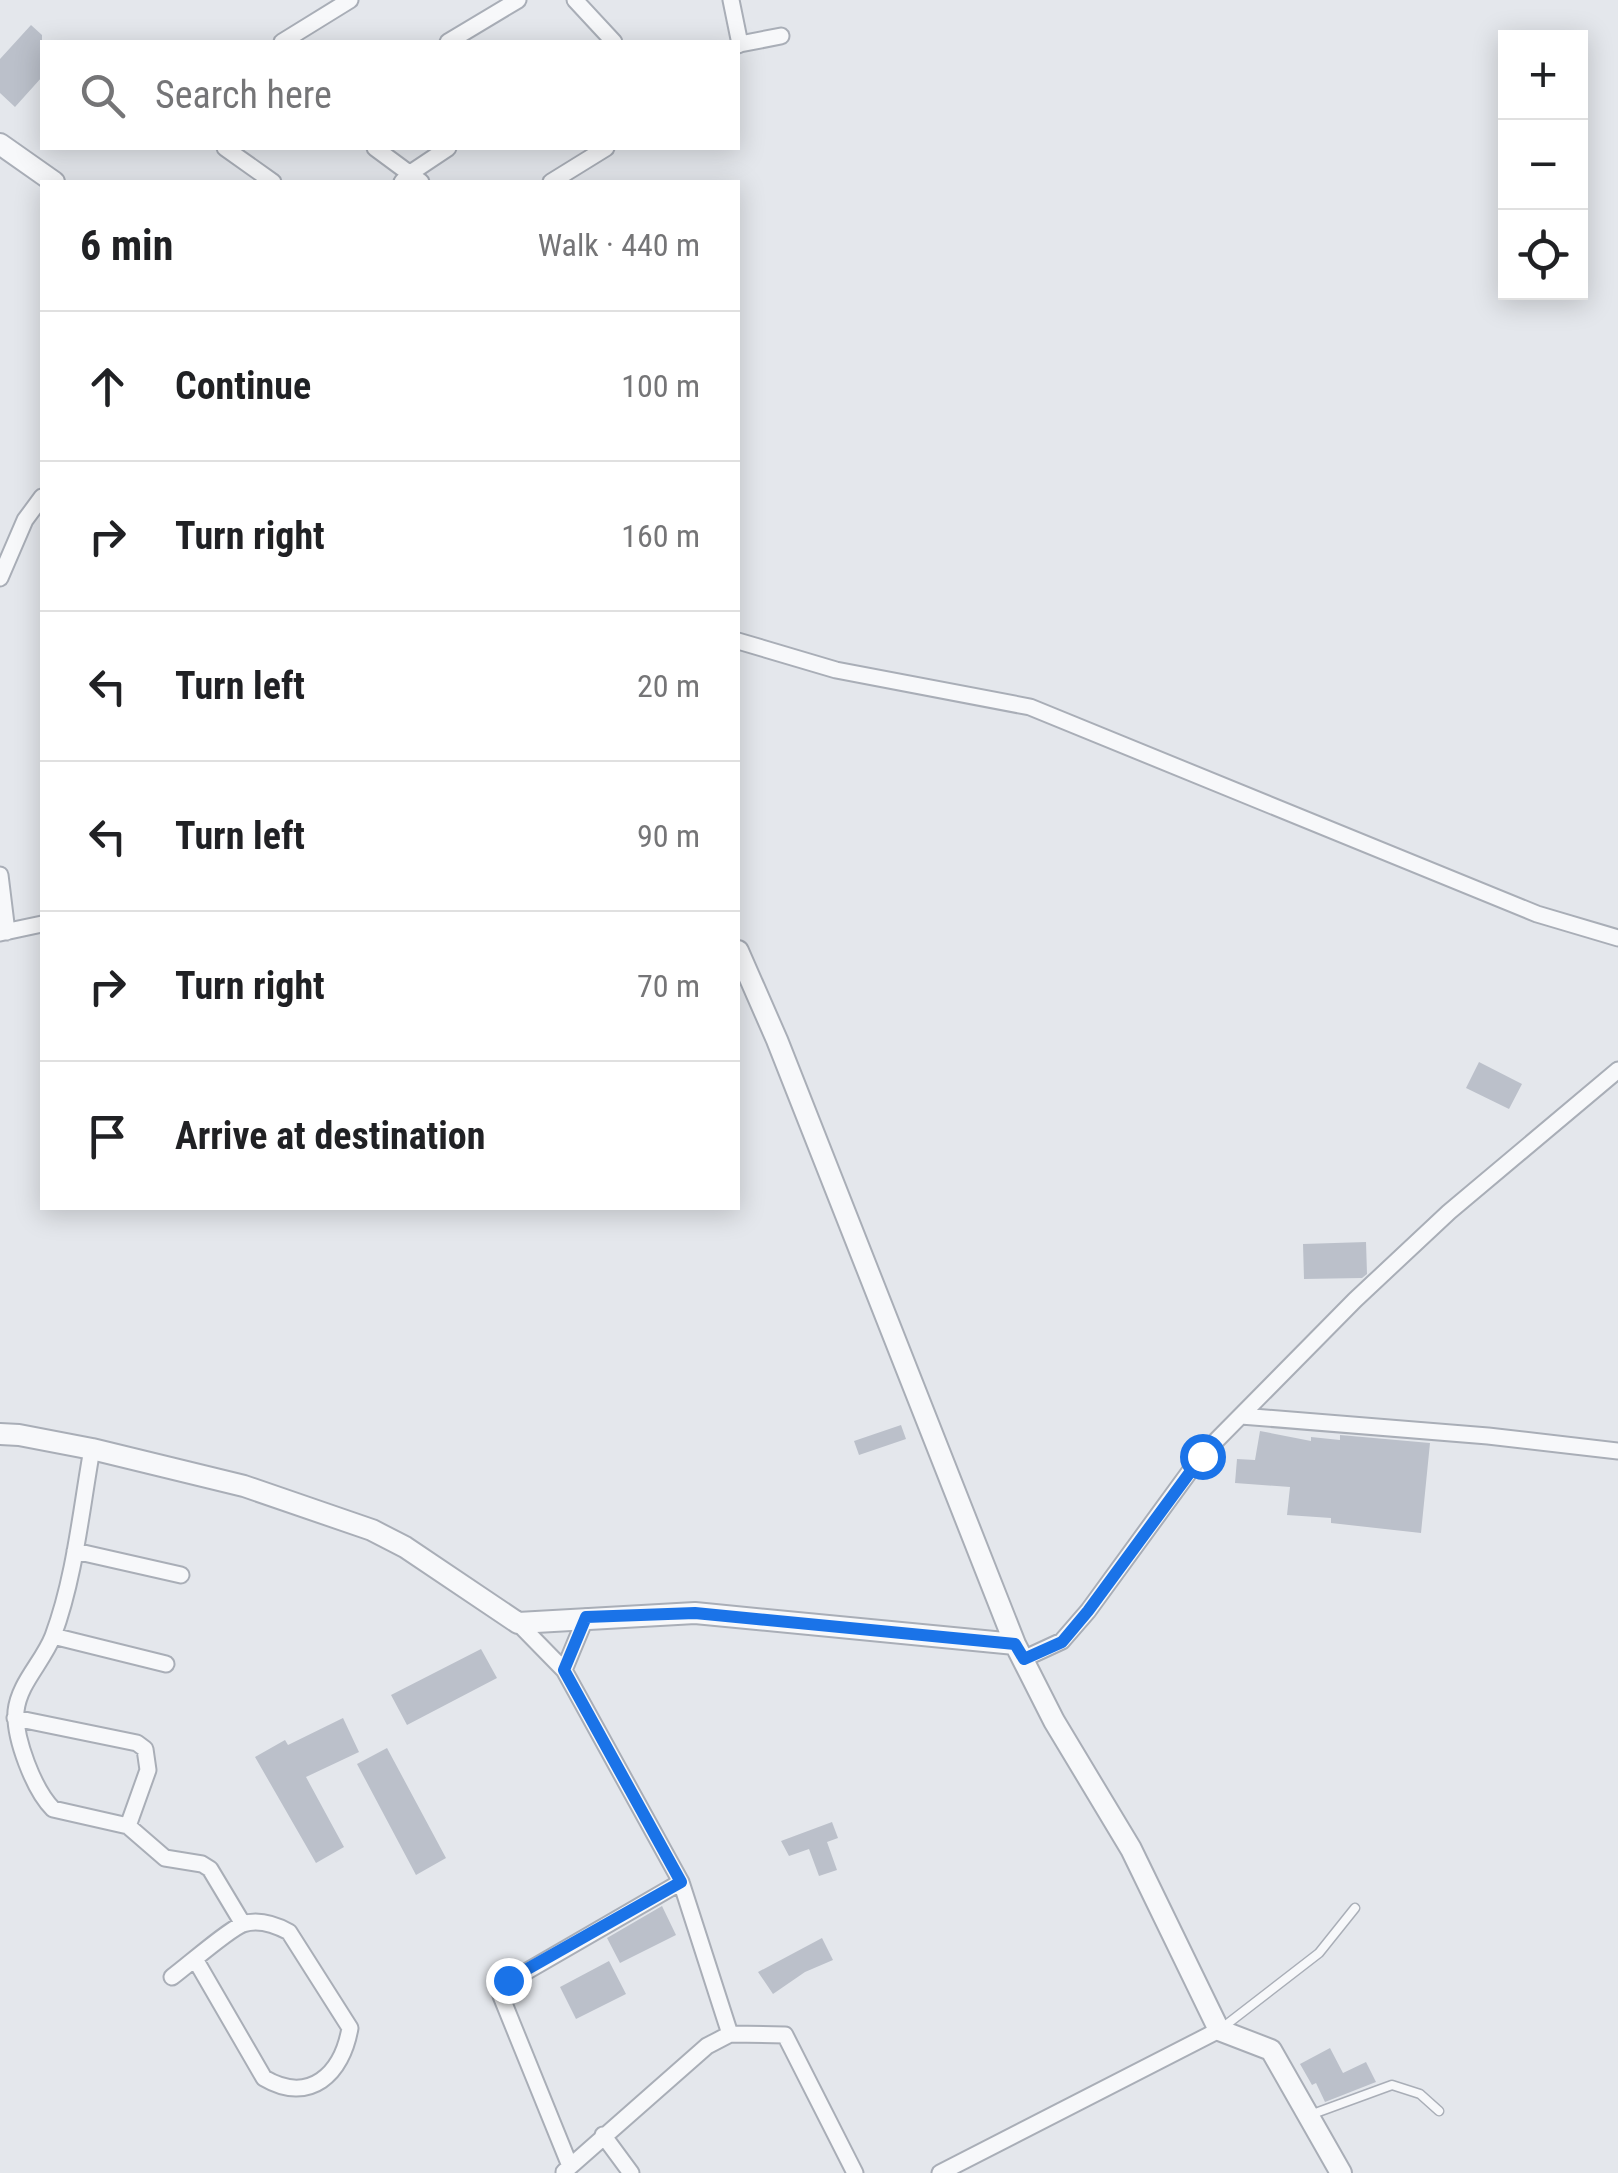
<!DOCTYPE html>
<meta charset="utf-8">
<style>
:root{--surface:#fff;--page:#f2f2f2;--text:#202124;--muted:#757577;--line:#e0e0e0}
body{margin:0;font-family:"Roboto Condensed",sans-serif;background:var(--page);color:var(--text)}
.controls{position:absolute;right:30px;top:30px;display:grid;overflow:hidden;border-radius:0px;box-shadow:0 5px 25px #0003}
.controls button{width:90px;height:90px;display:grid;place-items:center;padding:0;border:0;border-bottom:2px solid var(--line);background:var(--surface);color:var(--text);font:50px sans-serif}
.stop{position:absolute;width:30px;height:30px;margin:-22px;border:8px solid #1a73e8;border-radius:50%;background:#fff}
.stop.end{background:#1a73e8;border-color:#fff;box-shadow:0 2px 10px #0008}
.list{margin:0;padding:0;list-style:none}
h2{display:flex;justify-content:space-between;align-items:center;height:130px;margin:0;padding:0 40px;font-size:42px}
h2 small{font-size:32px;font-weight:400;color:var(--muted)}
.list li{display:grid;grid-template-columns:65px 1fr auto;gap:30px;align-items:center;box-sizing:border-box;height:150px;padding:0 40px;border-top:2px solid var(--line)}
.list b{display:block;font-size:38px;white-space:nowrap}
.list em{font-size:32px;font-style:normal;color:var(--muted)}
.icon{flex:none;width:55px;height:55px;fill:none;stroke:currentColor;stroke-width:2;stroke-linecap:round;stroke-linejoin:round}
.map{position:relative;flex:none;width:1618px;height:2173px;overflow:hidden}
.search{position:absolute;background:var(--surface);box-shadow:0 5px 25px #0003;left:40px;top:40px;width:700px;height:110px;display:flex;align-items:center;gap:25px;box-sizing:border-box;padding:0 35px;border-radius:0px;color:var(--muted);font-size:38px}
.panel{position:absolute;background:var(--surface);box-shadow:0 5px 25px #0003;left:40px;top:180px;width:700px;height:1030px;border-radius:0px}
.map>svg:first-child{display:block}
.building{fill:#bbc0ca}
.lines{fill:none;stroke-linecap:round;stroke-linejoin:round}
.service-casing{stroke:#a9aeb7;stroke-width:11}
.minor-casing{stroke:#a9aeb7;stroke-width:19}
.tertiary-casing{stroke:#a9aeb7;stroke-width:24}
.service{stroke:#f7f8fa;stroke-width:8}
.minor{stroke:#f7f8fa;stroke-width:15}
.tertiary{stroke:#f7f8fa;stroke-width:20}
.route{stroke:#1a73e8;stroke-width:12}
</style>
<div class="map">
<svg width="1618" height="2173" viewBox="0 0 1618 2173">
<rect width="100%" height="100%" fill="#e4e7ec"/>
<path class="building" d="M31,25l11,10v42l-27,30 -15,-14v-34z
M1479,1062l43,22 -13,25 -43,-21z
M1366,1242l1,32 -5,4 -58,1 -1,-35z
M901,1425l5,14 -47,16 -5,-14z
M1260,1431l51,10v-4l29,3v-5l90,8 -9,90 -90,-10v-5l-44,-3 3,-28 -55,-4 2,-24 18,1z
M481,1649l16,29 -90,47 -16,-30z
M343,1718l16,34 -53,25 38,70 -28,16 -61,-106 30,-17 3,5z
M387,1748l59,110 -30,17 -59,-111z
M832,1822l6,16 -11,4 10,28 -18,6 -10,-27 -20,7 -8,-15z
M662,1906l14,29 -56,28 -13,-25z
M822,1938l11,22 -28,12 -32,22 -15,-22z
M609,1961l17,33 -50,25 -16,-32z
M1330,2048l13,25 23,-11 10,20 -51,20 -9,-19 -4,2 -12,-21z"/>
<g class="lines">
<g class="service-casing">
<path id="service" d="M1222,2028l97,-75 36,-45
M1310,2115l82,-30 28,9 19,17"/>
</g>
<g class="minor-casing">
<path id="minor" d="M575,0l39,42
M731,0l9,44 -2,1
M282,42l68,-42
M448,42l70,-42
M740,44l41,-8
M225,148l48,34
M375,148l46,34
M402,182l7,-8 39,-26
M551,182l55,-34
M0,578l25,-58 17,-23
M738,641l98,29 194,37 507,207 81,24
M0,875l7,57
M0,933l42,-9
M1241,1416l247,20 130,15
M92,1449c-11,61 -17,128 -39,187 -10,26 -34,47 -37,75 -2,27 18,79 37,98l75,17 37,32 37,6 8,5 33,55
M75,1551l106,24
M518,1623l46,47 117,212 49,152 55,1 70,138
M53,1636l113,28
M1023,1659l39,-18 26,-30 113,-155 154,-156 94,-88 169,-142
M564,1670l22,-53
M15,1718l122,25 8,6 3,21 -20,56
M172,1977c15,-11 57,-48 71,-53 15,-5 33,1 46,8l61,96c-8,46 -40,77 -86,50l-69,-119
M603,2135l28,38
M570,2166l-69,-170 2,-11 178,-103
M564,2172l143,-126 23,-12
M940,2173l279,-143"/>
</g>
<g class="tertiary-casing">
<path id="tertiary" d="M0,144l54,38
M738,951l39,89 238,604 39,77 77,128 88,181 52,20 70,123
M0,1434l19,1 73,14 152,37 128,44 33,17 113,76 177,-10 320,31"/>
</g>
<use href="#service" class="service"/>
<use href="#minor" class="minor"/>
<use href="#tertiary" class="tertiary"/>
</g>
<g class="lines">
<path class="route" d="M508,1980l173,-98 -117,-212 22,-53 109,-4 320,31 9,15 38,-17 26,-31 114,-155"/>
</g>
</svg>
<div class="controls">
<button>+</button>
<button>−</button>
<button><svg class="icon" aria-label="locate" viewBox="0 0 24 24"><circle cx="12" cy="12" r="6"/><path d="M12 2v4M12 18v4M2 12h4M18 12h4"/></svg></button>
</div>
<div class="stop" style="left:1202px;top:1456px"></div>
<div class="stop end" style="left:508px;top:1980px"></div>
<div class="search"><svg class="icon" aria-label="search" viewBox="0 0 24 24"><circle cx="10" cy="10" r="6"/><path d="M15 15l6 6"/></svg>Search here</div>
<section class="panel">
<h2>6 min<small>Walk · 440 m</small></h2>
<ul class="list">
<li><svg class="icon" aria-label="ahead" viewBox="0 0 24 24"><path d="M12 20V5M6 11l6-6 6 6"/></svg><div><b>Continue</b></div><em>100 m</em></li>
<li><svg class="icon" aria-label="right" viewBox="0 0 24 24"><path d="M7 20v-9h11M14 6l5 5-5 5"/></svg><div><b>Turn right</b></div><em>160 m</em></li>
<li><svg class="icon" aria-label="left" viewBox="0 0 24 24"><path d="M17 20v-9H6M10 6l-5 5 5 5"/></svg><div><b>Turn left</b></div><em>20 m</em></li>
<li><svg class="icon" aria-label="left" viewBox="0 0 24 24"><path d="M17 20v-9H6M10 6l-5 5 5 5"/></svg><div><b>Turn left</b></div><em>90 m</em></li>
<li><svg class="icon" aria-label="right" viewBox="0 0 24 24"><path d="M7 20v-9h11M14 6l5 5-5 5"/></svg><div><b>Turn right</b></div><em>70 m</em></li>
<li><svg class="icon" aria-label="arrive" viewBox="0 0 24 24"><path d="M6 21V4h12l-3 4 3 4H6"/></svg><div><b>Arrive at destination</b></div></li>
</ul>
</section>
</div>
